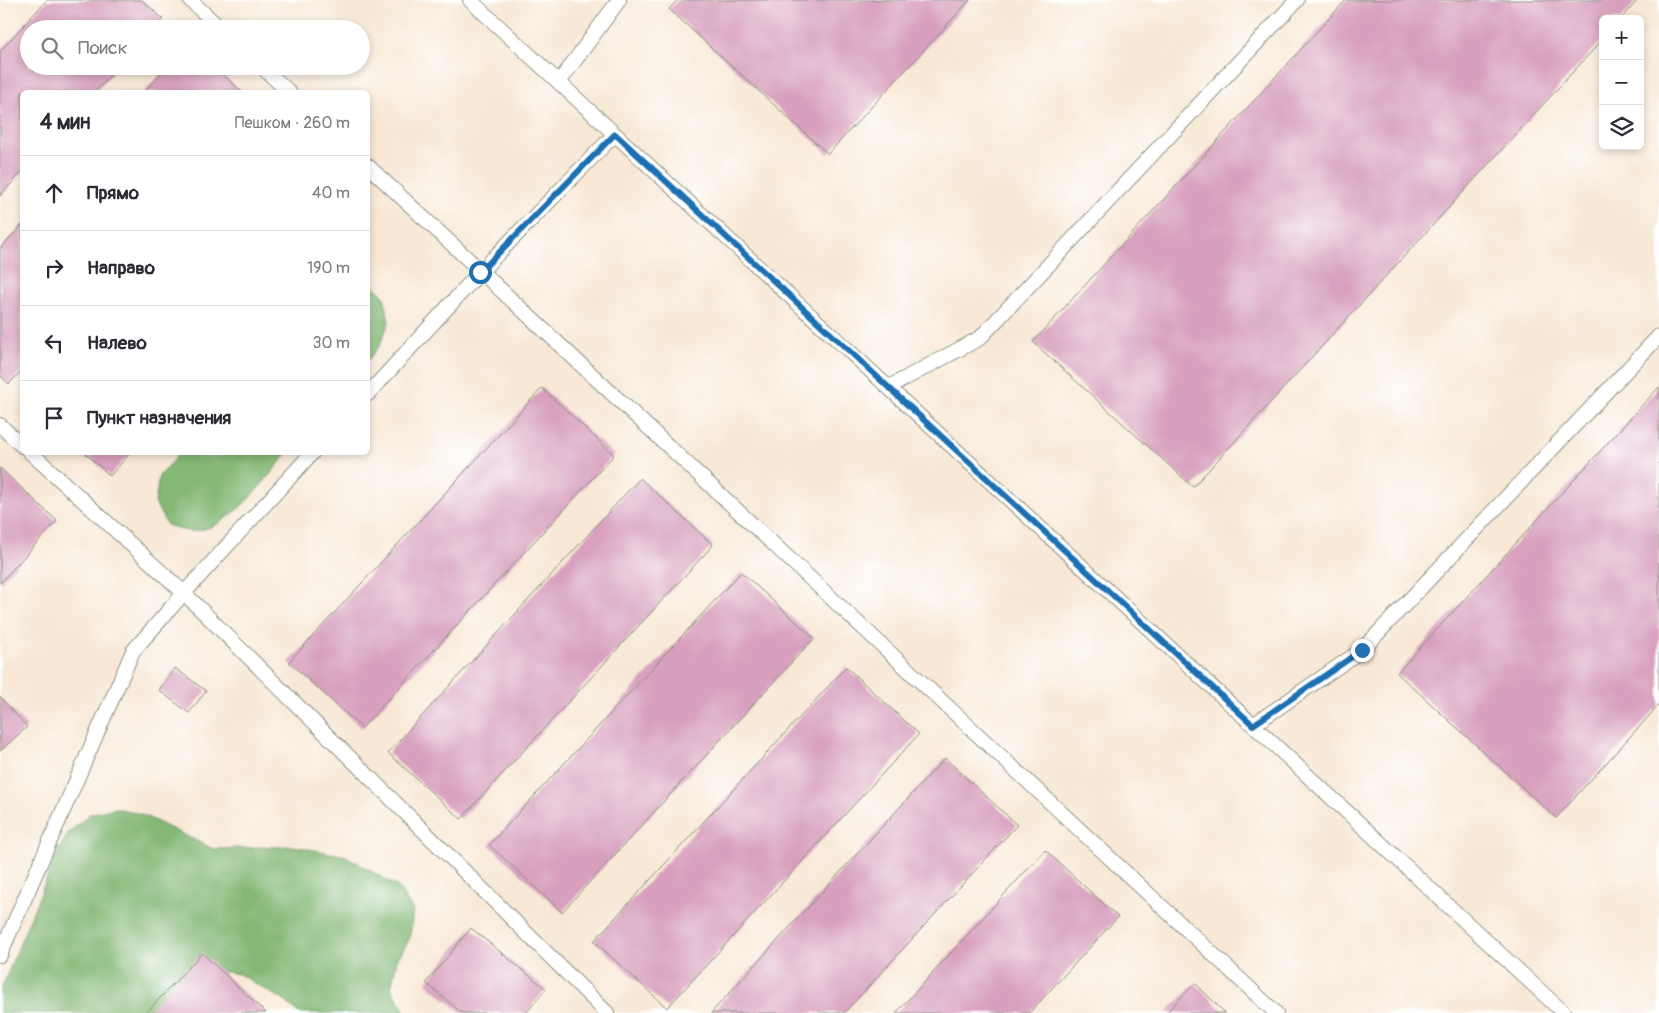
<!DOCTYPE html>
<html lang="ru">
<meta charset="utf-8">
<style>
:root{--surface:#fff;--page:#f2f2f3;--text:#2b2b33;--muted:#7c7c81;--line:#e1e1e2}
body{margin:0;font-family:Pangolin,sans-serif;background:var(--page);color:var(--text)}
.controls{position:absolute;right:15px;top:15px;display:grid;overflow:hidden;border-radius:8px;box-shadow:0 2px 8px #0003}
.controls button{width:45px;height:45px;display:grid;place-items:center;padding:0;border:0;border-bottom:1px solid var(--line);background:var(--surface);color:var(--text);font:25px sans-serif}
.stop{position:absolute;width:15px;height:15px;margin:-11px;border:4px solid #1f6fb2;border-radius:50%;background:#fff}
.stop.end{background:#1f6fb2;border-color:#fff;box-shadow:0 1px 5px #0008}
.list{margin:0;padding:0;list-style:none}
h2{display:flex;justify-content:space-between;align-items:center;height:65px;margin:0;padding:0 20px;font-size:21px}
h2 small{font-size:16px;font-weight:400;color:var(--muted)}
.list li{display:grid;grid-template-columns:32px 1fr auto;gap:15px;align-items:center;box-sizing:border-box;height:75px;padding:0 20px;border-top:1px solid var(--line)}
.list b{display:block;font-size:19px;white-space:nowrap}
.list em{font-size:16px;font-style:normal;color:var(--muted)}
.icon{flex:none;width:28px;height:28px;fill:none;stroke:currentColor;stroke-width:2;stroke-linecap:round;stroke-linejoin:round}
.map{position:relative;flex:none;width:1659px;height:1013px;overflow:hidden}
.search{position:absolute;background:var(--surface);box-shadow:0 2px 8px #0003;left:20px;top:20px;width:350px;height:55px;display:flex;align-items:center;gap:12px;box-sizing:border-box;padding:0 18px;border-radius:28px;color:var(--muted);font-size:19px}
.panel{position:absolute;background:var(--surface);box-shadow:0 2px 8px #0003;left:20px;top:90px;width:350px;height:365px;border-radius:8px}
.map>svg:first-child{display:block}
.forest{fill:#83b874;stroke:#517a54}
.building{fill:#d8a0be}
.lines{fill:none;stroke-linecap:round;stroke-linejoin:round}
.lane-casing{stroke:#8c9284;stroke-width:16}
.lane{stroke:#fff;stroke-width:14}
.route{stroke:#1f6fb2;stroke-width:6}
</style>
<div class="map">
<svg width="1659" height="1013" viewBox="0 0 1659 1013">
<rect width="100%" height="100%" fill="#fff"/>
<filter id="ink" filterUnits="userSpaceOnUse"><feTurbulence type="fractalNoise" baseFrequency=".02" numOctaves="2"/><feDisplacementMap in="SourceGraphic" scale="10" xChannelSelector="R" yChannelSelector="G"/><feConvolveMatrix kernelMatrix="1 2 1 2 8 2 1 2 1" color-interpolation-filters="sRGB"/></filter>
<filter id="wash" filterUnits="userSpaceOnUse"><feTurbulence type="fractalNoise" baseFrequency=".0096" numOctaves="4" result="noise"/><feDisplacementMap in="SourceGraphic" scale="20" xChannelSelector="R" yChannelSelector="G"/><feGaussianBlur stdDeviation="1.12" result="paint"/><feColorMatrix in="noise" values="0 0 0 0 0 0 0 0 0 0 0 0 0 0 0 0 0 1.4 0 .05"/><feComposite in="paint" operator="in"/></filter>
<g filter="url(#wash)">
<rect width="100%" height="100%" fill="#f8e8d5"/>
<path class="forest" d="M368,281l16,15 5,26 -9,23 -12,15z
M180,453v-1l108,1c-24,27 -56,76 -95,78 -8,1 -19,-4 -26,-6l-12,-22 4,-27z
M116,808l25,6 72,35 80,-3 53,10 52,31 15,23 -3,28 -13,22 -6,28 15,25h-107l-14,-12 -46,-27 -53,-8 -12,22 5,25h-179v-21l57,-139 12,-21 21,-18z"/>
<g id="blocks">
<path class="building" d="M47,0h95l21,19 -9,10h-125v37h90l-24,26h-73v80l-22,24v-145z
M678,0h292l-142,154 -159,-145z
M1346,0h292l-17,19h-18v20l-410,448 -160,-145z
M168,66h46l28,26h-98z
M22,225v145l-13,14 -9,-9v-126z
M1659,387v318l-103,113 -159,-145z
M542,388l72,67 -252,273 -73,-66z
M84,452h47l-21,24z
M0,468l57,53 -57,62z
M640,478l73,67 -252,274 -73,-66z
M741,572l73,66 -252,274 -73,-67z
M846,667l73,67 -252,274 -73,-67z
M175,668l31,23 -17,22 -30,-23z
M0,697l27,30 -27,24z
M945,758l72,67 -173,188h-133z
M1045,850l73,67 -89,96h-133z
M471,928l75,61 -20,24h-64l-36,-30z
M202,953l64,60h-120z
M1195,983l30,30h-59z"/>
</g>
</g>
<g filter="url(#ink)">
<use href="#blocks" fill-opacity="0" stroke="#8c9284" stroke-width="1"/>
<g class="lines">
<g class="lane-casing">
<path id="lane" d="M190,0l31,29
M470,0l1094,1013
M261,66l28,26
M559,82l60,-82
M368,166l908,847
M889,387l91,-49 317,-338
M368,394l112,-122 135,-138
M0,425l22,21
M30,452l154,141 423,420
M1253,725l109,-75 297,-314
M0,955l133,-304 51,-58 129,-141"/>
</g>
<use href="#lane" class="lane"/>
</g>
</g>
<g class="lines" filter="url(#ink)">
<path class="route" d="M480,272l135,-138 638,591 109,-75"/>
</g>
</svg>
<div class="controls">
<button>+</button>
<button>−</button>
<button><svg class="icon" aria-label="layers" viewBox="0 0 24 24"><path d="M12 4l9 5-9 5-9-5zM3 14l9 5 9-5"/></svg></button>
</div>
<div class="stop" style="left:480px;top:272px"></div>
<div class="stop end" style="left:1362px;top:650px"></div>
<div class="search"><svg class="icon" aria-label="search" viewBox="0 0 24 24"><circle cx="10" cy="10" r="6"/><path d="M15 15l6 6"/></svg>Поиск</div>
<section class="panel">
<h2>4 мин<small>Пешком · 260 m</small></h2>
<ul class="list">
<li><svg class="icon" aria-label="ahead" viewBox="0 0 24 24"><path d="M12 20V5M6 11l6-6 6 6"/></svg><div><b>Прямо</b></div><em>40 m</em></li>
<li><svg class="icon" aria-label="right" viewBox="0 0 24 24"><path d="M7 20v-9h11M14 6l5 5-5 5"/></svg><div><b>Направо</b></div><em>190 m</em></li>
<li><svg class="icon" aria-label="left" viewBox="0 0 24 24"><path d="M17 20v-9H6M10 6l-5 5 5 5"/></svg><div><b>Налево</b></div><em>30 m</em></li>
<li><svg class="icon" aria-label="arrive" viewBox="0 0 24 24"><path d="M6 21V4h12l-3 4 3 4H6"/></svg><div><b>Пункт назначения</b></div></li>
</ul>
</section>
</div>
